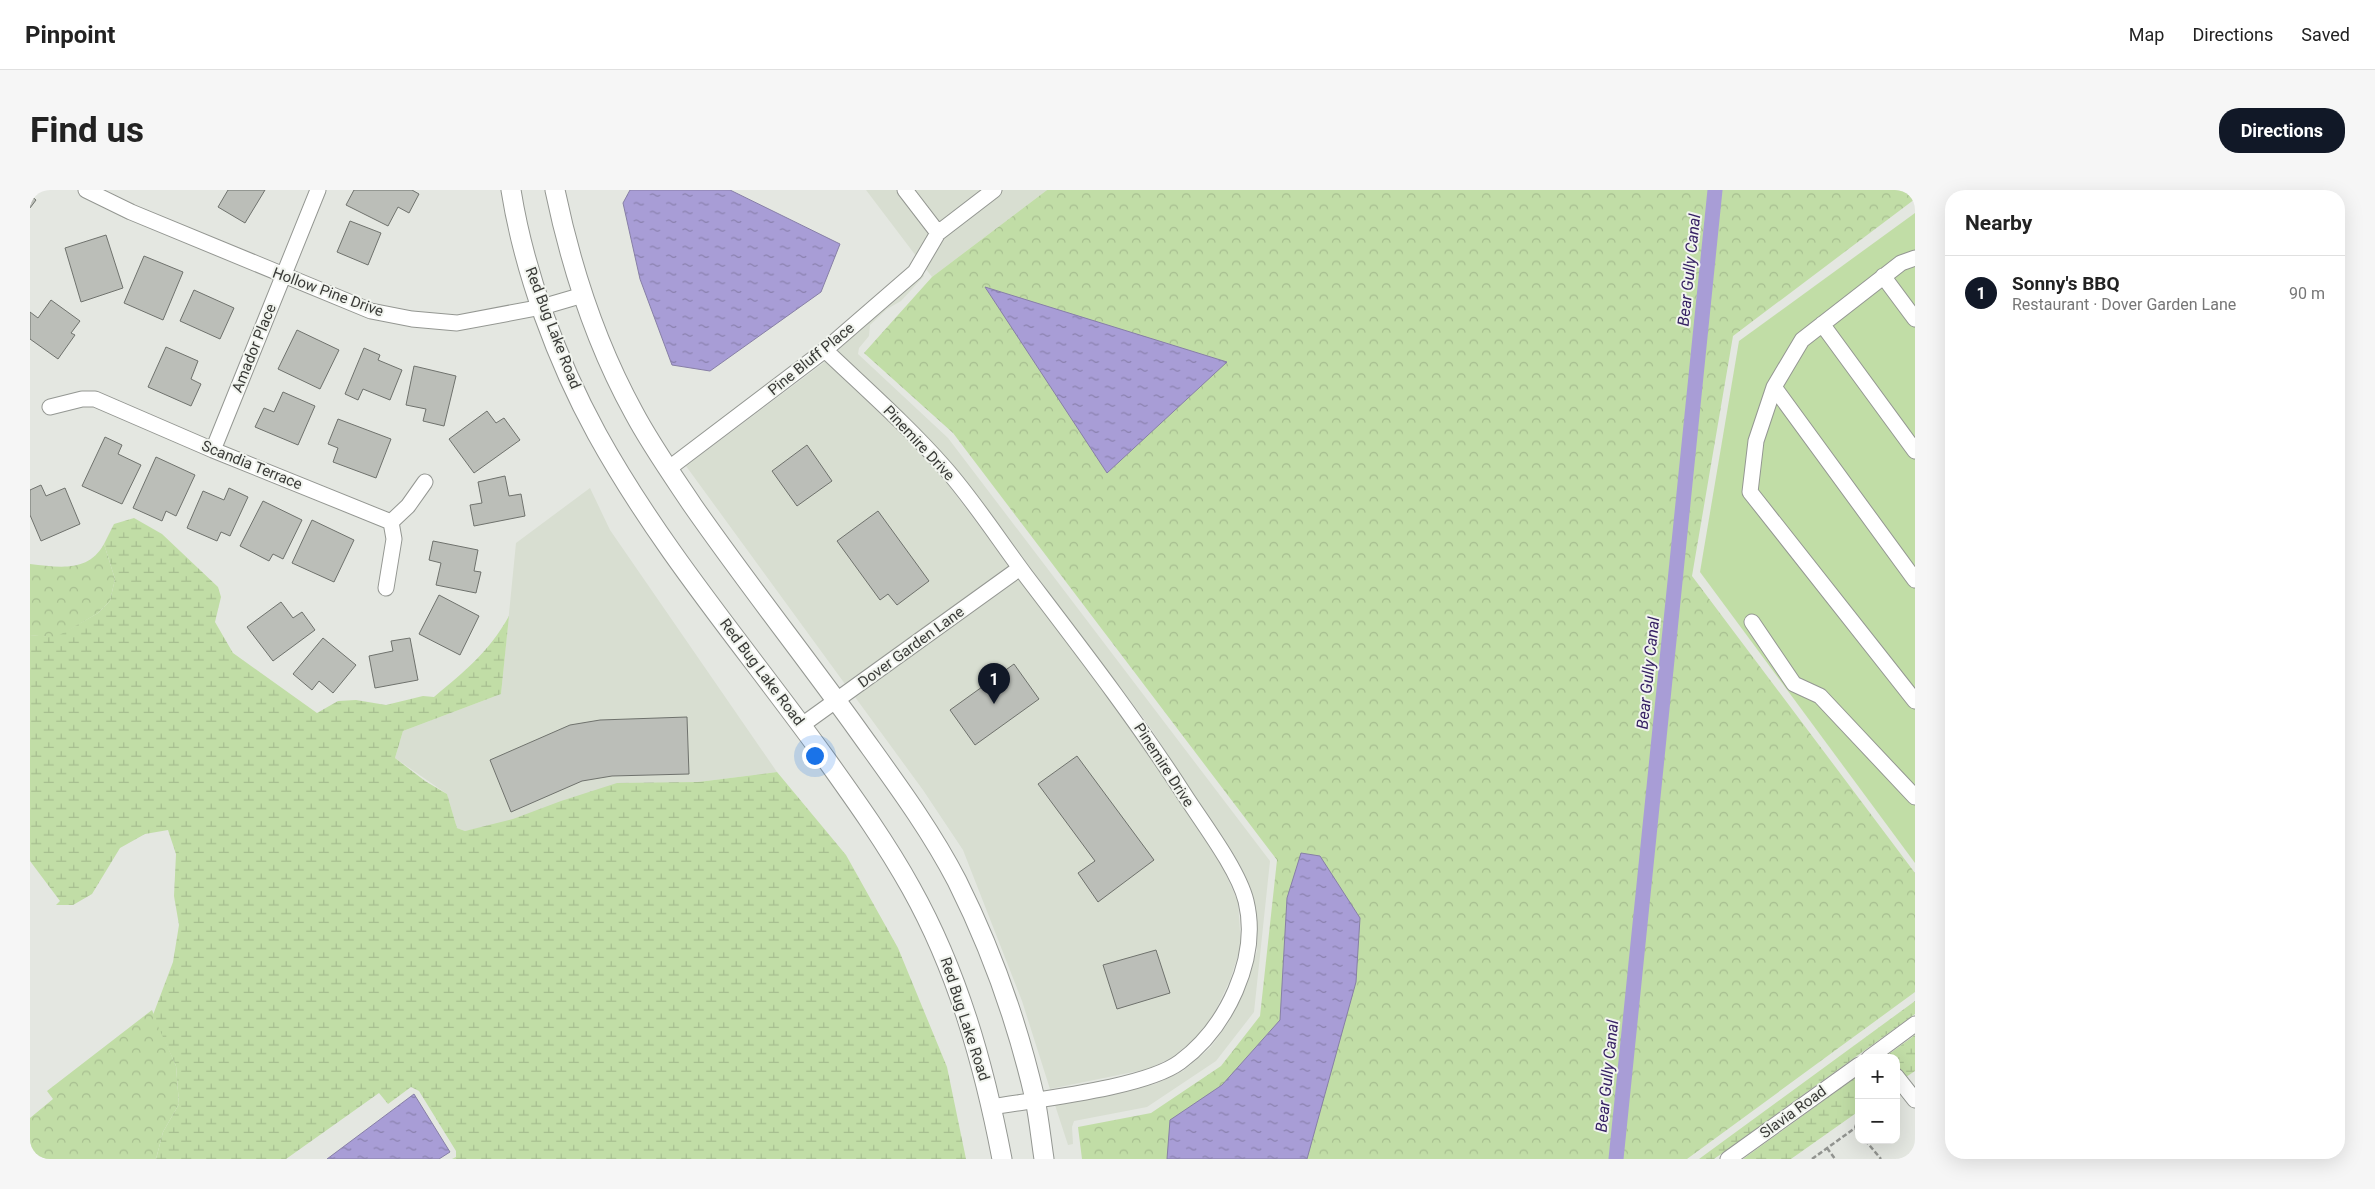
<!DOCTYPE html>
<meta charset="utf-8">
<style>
:root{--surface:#fff;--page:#f6f6f6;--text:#222;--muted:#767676;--line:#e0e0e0;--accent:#111827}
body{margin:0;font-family:Roboto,sans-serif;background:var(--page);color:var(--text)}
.controls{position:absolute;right:15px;bottom:15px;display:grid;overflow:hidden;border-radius:10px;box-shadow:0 5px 20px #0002}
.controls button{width:45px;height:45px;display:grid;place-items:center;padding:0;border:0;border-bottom:1px solid var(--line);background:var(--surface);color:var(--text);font:25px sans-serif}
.you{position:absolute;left:784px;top:565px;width:18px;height:18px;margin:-12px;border:4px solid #fff;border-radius:50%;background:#1a73e8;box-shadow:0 0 0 8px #1a73e833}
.badge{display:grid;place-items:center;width:32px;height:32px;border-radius:50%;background:var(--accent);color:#fff;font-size:16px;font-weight:700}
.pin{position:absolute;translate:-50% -41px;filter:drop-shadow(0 1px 2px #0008)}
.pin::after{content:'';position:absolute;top:26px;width:18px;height:15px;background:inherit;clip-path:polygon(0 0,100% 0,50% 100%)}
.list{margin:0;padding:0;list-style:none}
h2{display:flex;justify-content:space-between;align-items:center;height:65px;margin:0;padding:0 20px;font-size:21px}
h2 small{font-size:16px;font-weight:400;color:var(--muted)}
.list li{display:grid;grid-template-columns:32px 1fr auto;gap:15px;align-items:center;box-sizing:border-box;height:75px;padding:0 20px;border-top:1px solid var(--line)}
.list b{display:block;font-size:19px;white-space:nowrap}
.list p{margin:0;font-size:16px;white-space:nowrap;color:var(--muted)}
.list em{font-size:16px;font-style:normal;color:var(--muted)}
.map{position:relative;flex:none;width:1885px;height:969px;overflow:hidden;border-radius:20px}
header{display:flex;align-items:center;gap:30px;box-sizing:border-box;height:70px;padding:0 25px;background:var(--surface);border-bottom:1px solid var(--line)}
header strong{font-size:24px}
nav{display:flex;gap:28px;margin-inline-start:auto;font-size:18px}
.intro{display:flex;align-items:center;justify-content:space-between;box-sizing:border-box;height:120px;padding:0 30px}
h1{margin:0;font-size:35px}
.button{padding:12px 22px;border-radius:20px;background:var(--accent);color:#fff;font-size:18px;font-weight:700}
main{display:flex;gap:30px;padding:0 30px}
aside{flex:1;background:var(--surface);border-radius:20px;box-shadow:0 5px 20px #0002}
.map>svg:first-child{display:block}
.built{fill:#d8ded1}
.grass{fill:#c1dda6}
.forest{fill:url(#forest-crowns)}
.wetland{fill:url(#wetland-marsh)}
.water{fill:url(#water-ripples);stroke:#877fa6}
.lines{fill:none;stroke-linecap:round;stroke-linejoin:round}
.canal{stroke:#a89dd6;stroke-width:15}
.building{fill:#bbbeb8;stroke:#6f726d}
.minor-casing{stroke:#949792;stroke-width:17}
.major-casing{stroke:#949792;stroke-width:21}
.path{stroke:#91938f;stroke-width:2.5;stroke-dasharray:5 2.5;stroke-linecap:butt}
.minor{stroke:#fff;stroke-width:15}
.major{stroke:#fff;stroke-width:19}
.labels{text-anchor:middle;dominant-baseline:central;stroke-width:4;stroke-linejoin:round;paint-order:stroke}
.street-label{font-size:15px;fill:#393a37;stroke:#f1f4ee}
.water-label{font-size:16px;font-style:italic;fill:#352063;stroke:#f1f4ee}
</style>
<header>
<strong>Pinpoint</strong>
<nav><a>Map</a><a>Directions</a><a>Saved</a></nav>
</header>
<div class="intro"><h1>Find us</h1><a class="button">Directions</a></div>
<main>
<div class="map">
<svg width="1885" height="969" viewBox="0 0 1885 969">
<defs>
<pattern id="forest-crowns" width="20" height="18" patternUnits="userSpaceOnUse" patternTransform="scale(1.25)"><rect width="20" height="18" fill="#c1dda6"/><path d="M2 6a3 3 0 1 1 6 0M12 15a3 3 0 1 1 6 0" fill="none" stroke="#a7be90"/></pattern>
<pattern id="wetland-marsh" width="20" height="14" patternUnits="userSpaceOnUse" patternTransform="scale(1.25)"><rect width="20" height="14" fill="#c1dda6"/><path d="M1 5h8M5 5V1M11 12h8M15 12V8" fill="none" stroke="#a7be90"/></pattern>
<pattern id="water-ripples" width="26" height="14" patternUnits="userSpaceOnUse" patternTransform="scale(1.25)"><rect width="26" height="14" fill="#a89dd6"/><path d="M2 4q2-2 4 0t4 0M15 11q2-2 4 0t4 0" fill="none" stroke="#8a81ae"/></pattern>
</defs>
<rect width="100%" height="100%" fill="#e4e7e1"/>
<path class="built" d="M836,0h181l-115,87z
M893,84l1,2 -23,25 -14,8 -17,16 -1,11 -10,12 -1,6 90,84 322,423 -16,151 -38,49 -69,46 -73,14 -2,6 1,17 -5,1 -13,-40 100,-21 28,-13 27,-23 18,-25 16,-35 13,-37 -4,-50 -17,-40 -86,-134 -197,-262 -45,-47 -71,-67z
M796,171l72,68 43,46 68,91 -164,118 -159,-218z
M560,298l20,42 167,242 -79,10 -233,49 -8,-3 -10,-34 -52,-36 8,-27 98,-37 15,-151z
M989,389l118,156 86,133 15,34 3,44 -11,34 -16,34 -16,22 -25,21 -25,12 -98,20 -28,-88 -59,-151 -40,-60 -68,-93z"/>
<path class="grass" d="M1885,23v650l-215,-291 39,-231z"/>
<path class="forest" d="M1017,0h868v9l-182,137 -41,240 223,297v119l-228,167h-605l-4,-32 73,-14 70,-47 39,-50 17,-156 -324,-427 -89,-80 68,-76z
M74,354l11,35 -5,22 -12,12 -42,25 -26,-3v-71c29,3 58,9 74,-20z
M122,820l24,56 3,38 -16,28 -7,27h-126v-41l23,-19 -6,-8z"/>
<path class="wetland" d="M104,328l28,16 56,53 3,10 -6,25 18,31 84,60 21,-12 18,-1 30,5 37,-9 11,1c32,-27 54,-44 75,-81l-8,78 -98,37 -8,27 30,23 22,13 10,34 8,3 48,-12 48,-18 56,-18 81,-1 79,-10 69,83 52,93 49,119 19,92h-514l4,-2v-6l-37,-60 -8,-4 -23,17 -9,-11 -93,66h-130l7,-27 16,-28 -3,-38 -23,-51 20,-53 6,-37 -5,-29 2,-42 -8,-24 -23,4 -25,14 -28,46 -19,11h-17l4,-4 -30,-40v-226l26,2 42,-24 12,-12 5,-22 -11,-35 10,-20z
M1885,811v13l-201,145h-15z
M1885,845v36l-9,6 -10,-13v-6h-5l-2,-4z
M1829,885v36l-68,48h-48z"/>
<path class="water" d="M600,0h100l110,54 -19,48 -111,79 -38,-6 -32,-86 -17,-76z
M955,97l242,75 -120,111z
M1271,663l19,3 40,62 -4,64 -49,177h-140l3,-39 52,-35 58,-65 7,-122z
M384,904l36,58 -11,7h-112z"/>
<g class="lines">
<path class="canal" d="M1586,969l99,-969"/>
</g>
<path class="building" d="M198,0h37l-20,33 -27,-16z
M324,0h58l7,4 -10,19 -11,-6 -10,19 -42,-21z
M0,5l6,5 -6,8z
M320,31l31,12 -13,32 -31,-13z
M76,45l17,53 -42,14 -16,-54z
M114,66l39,16 -20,48 -39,-17z
M164,100l40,18 -14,31 -40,-18z
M21,110l29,21 -9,12 4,2 -17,24 -28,-20v-27l8,6z
M267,140l42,20 -19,39 -42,-20z
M136,157l32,14 -7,18 10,5 -10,22 -43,-19z
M334,158l16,7 -2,5 24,10 -12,30 -27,-11 -5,11 -13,-6z
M384,176l42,10 -12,50 -21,-5 3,-12 -20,-4z
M253,202l32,14 -17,39 -43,-18 9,-19 10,4z
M457,221l9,12 8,-5 16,22 -46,33 -25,-34z
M308,229l53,20 -15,39 -43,-16 5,-14 -10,-4z
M75,247l17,8 -4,9 23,11 -19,39 -40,-18z
M777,255l25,36 -35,25 -25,-35z
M126,267l39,18 -19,41 -10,-5 -4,10 -29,-13z
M475,286l4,20 12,-2 4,22 -51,10 -4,-21 12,-2 -4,-21z
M11,295l5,11 19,-8 15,36 -39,17 -11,-26v-25z
M199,298l19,9 -18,39 -9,-4 -4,9 -30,-13 16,-37 21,9z
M233,311l39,19 -19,39 -10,-5 -4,7 -29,-15z
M848,321l51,70 -32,24 -9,-11 -8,6 -43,-59z
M282,330l42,20 -20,42 -42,-19z
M403,351l45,9 -4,21 7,1 -5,21 -40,-8 5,-22 -12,-3z
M409,405l40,21 -19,39 -41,-21z
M251,412l12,16 9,-6 13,18 -42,31 -26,-34z
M293,448l33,27 -23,28 -14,-12 -7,9 -19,-16z
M380,448l8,42 -43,8 -6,-32 24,-5 -2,-10z
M984,474l25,35 -64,46 -25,-35z
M657,527l2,57 -77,2 -30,5 -71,31 -21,-52 80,-35 30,-5z
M1047,566l77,104 -56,42 -20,-29 17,-12 -57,-77z
M1126,760l14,43 -53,16 -14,-44z"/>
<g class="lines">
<g class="minor-casing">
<path id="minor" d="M56,0l45,22 240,99 41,8 45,4 85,-16 41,-12
M875,0l33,43
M1885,68l-14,5 -99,77 -28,47 -18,54 -6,51 165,209
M1853,86l32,43
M1792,134l93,127
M795,160c41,39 83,76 120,118 29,33 54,72 81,108 54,71 109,142 158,218 18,28 54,75 62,107 14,58 -20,127 -66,161 -35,26 -142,37 -188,45
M1744,197l141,193
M20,217l32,-8h13l118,51 178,72 3,17 -8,49
M183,260l105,-260
M638,279l157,-119 90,-78 23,-39 56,-43
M361,332l17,-16 17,-24
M1722,432l42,62 26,12 95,101
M772,535l218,-157
M1839,868l46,-34
M1866,886l19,24
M1698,969l131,-94"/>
</g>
<g class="major-casing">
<path id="major" d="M481,0c13,82 46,171 86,244 64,116 152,218 229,325 30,42 60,84 85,129 47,84 73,177 91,271
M525,0c16,77 41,154 79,223 17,32 39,63 59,93 53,76 110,148 164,223 35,49 72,98 100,152 34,68 61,144 78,218 4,20 6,40 9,60"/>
</g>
<path class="path" d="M1825,938l4,4
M1835,950l16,19
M1797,958l8,11
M1782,969l43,-31 4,-12"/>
<use href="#minor" class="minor"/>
<use href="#major" class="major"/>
</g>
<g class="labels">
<g class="street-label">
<text transform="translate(298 102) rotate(20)">Hollow Pine Drive</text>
<text transform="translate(523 138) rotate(69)">Red Bug Lake Road</text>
<text transform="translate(224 158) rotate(-68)">Amador Place</text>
<text transform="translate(781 169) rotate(-39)">Pine Bluff Place</text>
<text transform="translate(889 253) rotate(47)">Pinemire Drive</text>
<text transform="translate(222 275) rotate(22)">Scandia Terrace</text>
<text transform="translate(881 457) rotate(-36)">Dover Garden Lane</text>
<text transform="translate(732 482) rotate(53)">Red Bug Lake Road</text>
<text transform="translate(1134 575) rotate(57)">Pinemire Drive</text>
<text transform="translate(935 829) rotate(72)">Red Bug Lake Road</text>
<text transform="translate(1763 922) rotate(-36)">Slavia Road</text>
</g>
<g class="water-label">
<text transform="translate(1659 80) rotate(-84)">Bear Gully Canal</text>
<text transform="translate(1618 483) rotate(-84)">Bear Gully Canal</text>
<text transform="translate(1577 886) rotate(-84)">Bear Gully Canal</text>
</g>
</g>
</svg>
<div class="controls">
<button>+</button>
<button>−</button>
</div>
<div class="you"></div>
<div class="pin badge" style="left:964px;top:514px">1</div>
</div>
<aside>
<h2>Nearby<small></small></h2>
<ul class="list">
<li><span class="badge">1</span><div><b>Sonny's BBQ</b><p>Restaurant · Dover Garden Lane</p></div><em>90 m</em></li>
</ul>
</aside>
</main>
